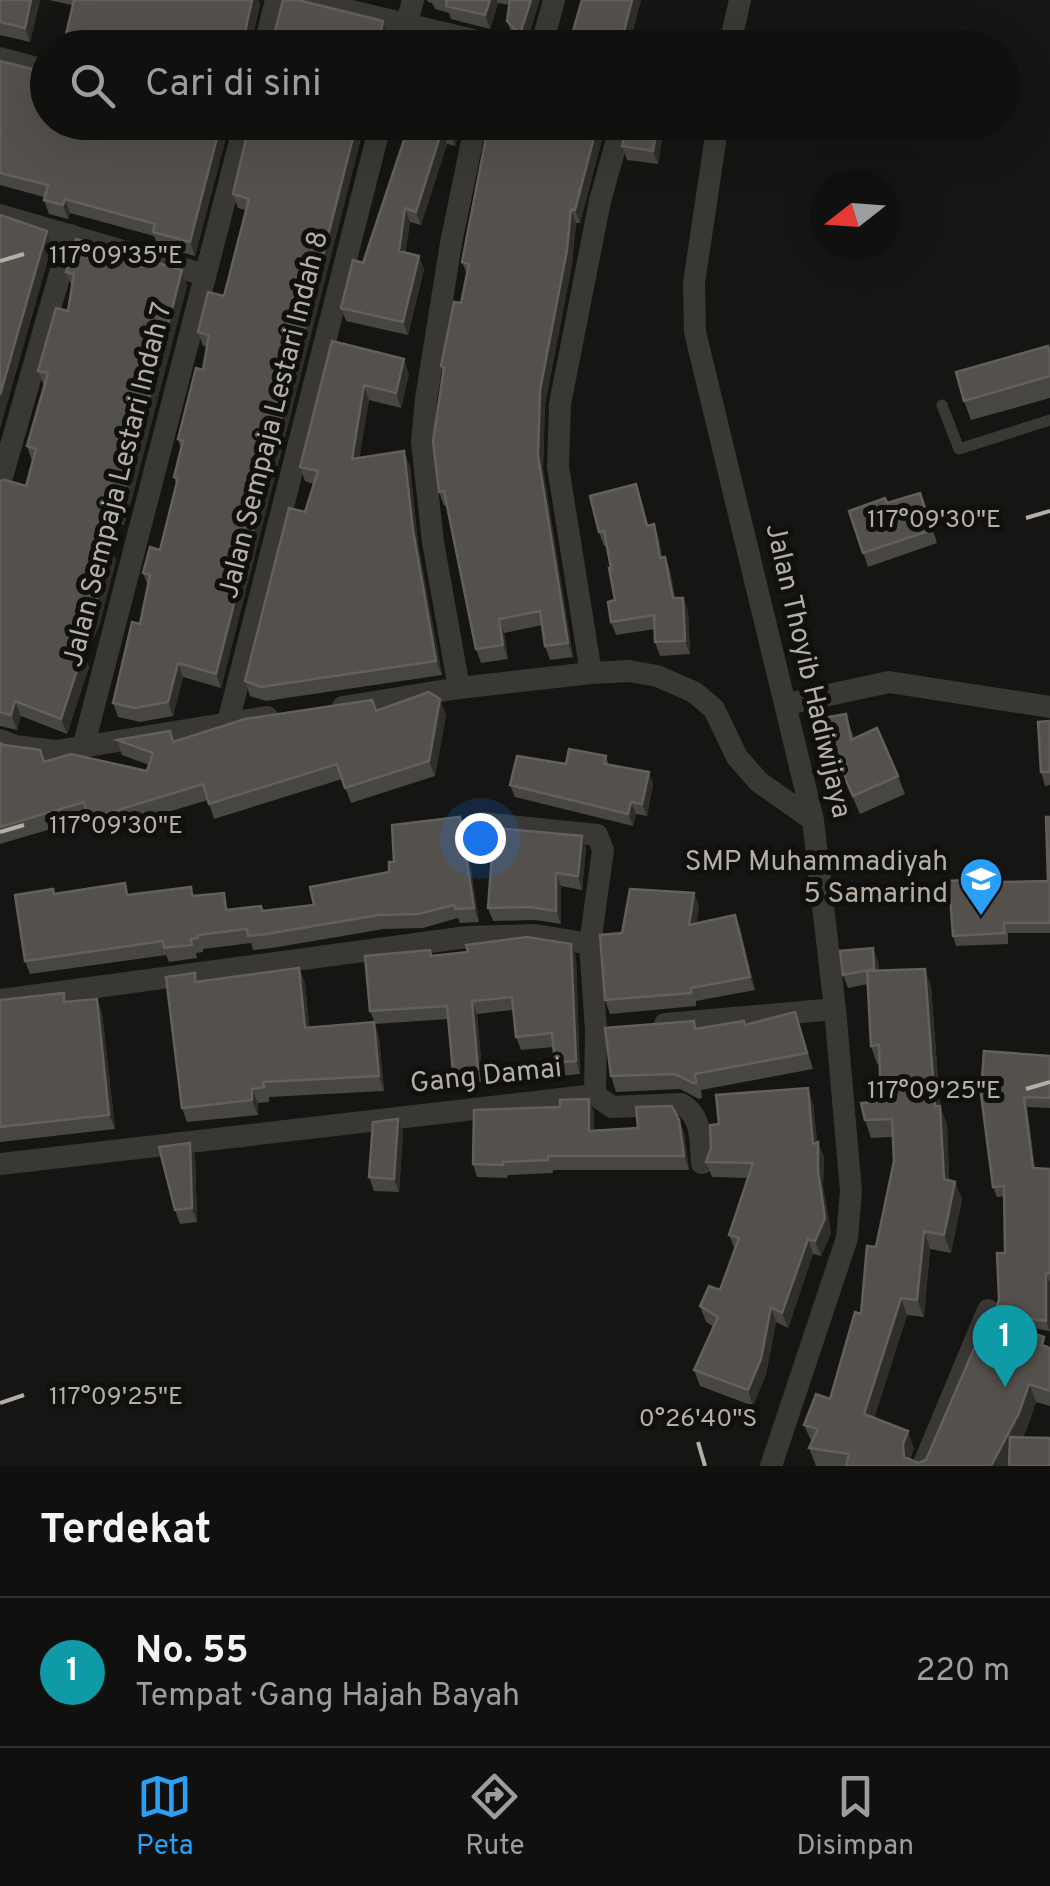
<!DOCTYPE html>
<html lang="id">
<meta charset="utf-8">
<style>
:root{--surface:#10100e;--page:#1e1e1c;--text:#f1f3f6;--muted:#9c9d9e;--line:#30302e;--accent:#299ff7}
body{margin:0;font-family:Overpass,sans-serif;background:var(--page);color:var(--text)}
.compass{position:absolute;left:810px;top:170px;width:90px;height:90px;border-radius:50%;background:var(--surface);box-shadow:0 10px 40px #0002;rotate:253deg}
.you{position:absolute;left:480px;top:838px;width:35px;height:35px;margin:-25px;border:8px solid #fff;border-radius:50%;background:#1a73e8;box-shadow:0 0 0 15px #1a73e833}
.badge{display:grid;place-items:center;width:65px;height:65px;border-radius:50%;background:var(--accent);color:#fff;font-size:32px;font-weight:700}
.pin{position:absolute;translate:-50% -82px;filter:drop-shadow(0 2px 5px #0008)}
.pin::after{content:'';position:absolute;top:52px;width:35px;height:30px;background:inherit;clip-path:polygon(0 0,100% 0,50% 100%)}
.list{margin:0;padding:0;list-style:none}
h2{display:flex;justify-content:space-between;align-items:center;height:130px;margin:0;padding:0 40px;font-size:42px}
h2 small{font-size:32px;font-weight:400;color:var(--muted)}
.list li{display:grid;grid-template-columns:65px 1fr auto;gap:30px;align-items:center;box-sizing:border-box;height:150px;padding:0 40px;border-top:2px solid var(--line)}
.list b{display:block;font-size:38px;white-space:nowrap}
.list p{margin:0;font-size:32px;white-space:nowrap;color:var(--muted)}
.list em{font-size:32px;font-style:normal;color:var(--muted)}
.icon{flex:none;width:55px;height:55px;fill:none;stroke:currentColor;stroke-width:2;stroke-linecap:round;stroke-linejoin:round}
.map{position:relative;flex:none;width:1050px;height:1466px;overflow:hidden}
.search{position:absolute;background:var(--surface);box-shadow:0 10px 40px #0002;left:30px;right:30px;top:30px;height:110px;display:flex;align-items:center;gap:25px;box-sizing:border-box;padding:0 35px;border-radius:55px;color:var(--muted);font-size:38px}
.sheet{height:280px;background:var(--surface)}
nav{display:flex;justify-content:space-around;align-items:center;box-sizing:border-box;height:140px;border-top:2px solid var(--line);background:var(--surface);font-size:28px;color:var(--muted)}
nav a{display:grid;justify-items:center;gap:5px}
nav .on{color:var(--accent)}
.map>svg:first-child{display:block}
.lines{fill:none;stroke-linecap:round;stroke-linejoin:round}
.service{stroke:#3a3834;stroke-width:11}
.minor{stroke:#3a3834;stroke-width:22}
.wall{fill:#484641}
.shaded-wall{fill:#2f2e2a}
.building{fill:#54514c;stroke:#635f5a;stroke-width:2.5}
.ticks{fill:none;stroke:#b6ada5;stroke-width:4}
.labels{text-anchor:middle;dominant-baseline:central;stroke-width:10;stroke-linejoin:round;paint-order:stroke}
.street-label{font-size:28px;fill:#b6ada5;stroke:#10100f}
.poi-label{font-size:28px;fill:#b6ada5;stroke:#10100f;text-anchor:end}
.ticks-label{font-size:25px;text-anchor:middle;fill:#b6ada5;stroke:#10100f;stroke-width:10;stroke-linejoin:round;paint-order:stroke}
</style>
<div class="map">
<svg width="1050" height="1466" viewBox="0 0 1050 1466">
<rect width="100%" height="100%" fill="#151513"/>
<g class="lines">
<path class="service" d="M942,405l17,44 91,-29"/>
<path class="minor" d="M306,0l200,48
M264,48l12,-48
M400,48l13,-48
M541,48l13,-48
M729,48l11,-48
M0,58l48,13
M718,122l-24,161 1,49 118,488 22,189 16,182 -4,47 -76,228
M0,215l205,60
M0,484l71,-249
M591,673l-33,-206 2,-63 40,-203 22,-79
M459,688l-26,-146 -11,-100 4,-43 25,-156 25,-121
M787,704l102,-22 161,25
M343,707l116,-19 132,-15 38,-2 28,5 37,16 20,17 23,48 22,25 54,38
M228,722l153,-600
M0,740l15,6 41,5 211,-34
M83,748l162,-626
M482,823l115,12 6,15 -13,94
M0,1000l467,-63 68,-2 55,9 6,86 -1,65 -595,69
M665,1024l170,-15
M595,1095l17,12 69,-3c22,12 19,37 21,59
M923,1466l65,-156"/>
</g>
<path class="wall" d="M0,0h40l-10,42 -30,-7z
M49,0h209l2,4 -9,40z
M427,0h113l-29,45 4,-7 -3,-4 -5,-13 2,-16 -11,-2 -8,26 -39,-10 -2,-6 -14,-4 -3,-6 -4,-1z
M641,0l-13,48h-39l-11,-3 -5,-14z
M0,61l48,61h182l-35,134 -37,-10 -4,-10 -84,-23 -2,6 -19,-5 -5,-14v-3l-44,-12z
M365,122l-144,566 -38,-11 -10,39 -33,6 -22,-5 -5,-14 27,-79 8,-38 -5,-13 17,-23 16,-67 -2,-6 7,-28 -3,-10 25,-69 4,-23 -4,-1 -5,-14 26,-36 22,-86 -8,-2 -5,-14z
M408,122h54l-7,24 -8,-2 -26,81 -11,-3 -5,30 19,17 -16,66 -62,-14 -5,-13 22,-45 46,-138z
M489,122l117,2 -26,99h-4l-4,41 -27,140 -2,65 30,188 -23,3 -5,-14 -3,-21 -38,8 4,26 -27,4 -5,-14 -29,-144 -3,1 -5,-14 4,-119 -2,-7 20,-63 6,-28 -5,-13z
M663,133l-5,31 -31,-4 -5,-14z
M66,272l121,13 -54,209 -9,31 -7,-3 -6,25 5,13 -17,66 -14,30 4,11 -22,67 -46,-18 -4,14 -17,-4v-245l26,5 6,-25 -5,-15 17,-60 -6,-15 30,-60 4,-24z
M332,341l77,33 -8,34 -32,-8 -10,58 51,8 8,78 24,131 -176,26 -16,-5 -5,-15 69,-197 -9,-3 -5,-14z
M1050,352v46l-79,22 -7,-19z
M640,497l8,28 11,13 3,19h3l5,13 5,28h8l5,13 2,43 -30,2 -5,-14v-13l-39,6 -5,-13 4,-22 -4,-32 -4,-23 -3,1 -5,-14z
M887,503l38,3 12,37 -69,24 -19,-56z
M376,711l70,4 -11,61 -84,27 -9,-24 -128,40 -6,-19 -114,34 -6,-16 -88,26v-101l4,2 36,5 5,12 102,9 2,-6 -27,-10 -5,-15 57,2z
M846,714l8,25 44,37 7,18 -45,20 -33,-76z
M1050,721v64l-5,1 -4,-14z
M606,756l3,9 44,19 -6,32 -11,-2 -3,12 -118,-29 -5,-12 56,-21z
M1050,817v116h-42v11l-52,2 -3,-10 49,-55h46z
M465,831l14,91 -19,1 -2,-5 -35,10 -39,1 -112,19 -19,2 -2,-7 -48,6v3l-7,1 1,5 -28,4 -3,-7 -136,19 -5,-13 30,-67 75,1 61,-8 3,9 35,13 34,2 51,-6 75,-33 5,-10z
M582,836l4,13 -4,41 -21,-4v38l-26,-4 -42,1 -5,-13z
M694,893l5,14 -3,16 44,5 15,62 -59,11v5l-86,8 -5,-14 17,-67z
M432,956l144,1 4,117 -20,2 -5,-13 -2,-16 -32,3 -5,-13 -3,-27 -36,4 6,68 -25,3 -5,-13 -5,-53 -73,5 -5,-13z
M878,961l1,10 52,15 9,120 7,18 2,57 6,1 7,17 -11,54 -21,-4 -6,68 -17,-2 -33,103 40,30 -4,11 8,4 8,-3 72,-140 -3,-7 4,-14 6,-46v-57l-8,1 -4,-10 -12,-93 69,-38v52l-23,-1 8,61 15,1v162l-40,-7 40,24v58l-14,-4 -10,29 -19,35h-191l-7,-18 3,-5 -8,-18 26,-26 31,-85 33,-153 -2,-24 -21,1 -6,-18 16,-19 -1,-38 -3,1 -6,-18 -3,-62 -20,4 -5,-13z
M299,968l6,15 4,44 65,-5 5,15 5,54 -115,6v5l-11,1v12l-71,7 -5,-14 16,-126z
M0,1000l67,2 35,11 13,116 -115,13z
M746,1025l54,2 13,42 -112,21 1,8 -3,1 -19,-10 -64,3 -5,-16 86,-47z
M813,1103l4,39 7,15 -1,29 8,47 -10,23 -8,-2 -25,74 -12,-6 -10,52 -13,32 -53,-20 -6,-16 20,-43 -8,-5 -6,-16 20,-16 15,-40 -6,-15 19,-57 -36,-1 -6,-15 13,-38z
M594,1112v18l44,-2 41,-8 5,13 5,37h-136v3l-45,2 -1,3 -30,-1 -4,-13z
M398,1119l5,13 -4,60 -25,-1 -5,-14z
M190,1143l5,13 2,66 -17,2 -5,-14z"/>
<path class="shaded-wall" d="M31,0h9l-10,42 -5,-14z
M252,0h6l2,4 -10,44 -6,-11z
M490,0h7l1,3 -8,26 -5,-14z
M531,0h9l-14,45 -5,-14z
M632,0h9l-13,48h-5l-2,-5z
M383,21l5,14 -2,13 -6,-11z
M221,122h9l-35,134 -5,-14z
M357,122h8l-144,566 -5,-14z
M454,122h8l-7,24 -5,-13z
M598,122l8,2 -26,99 -5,-13z
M658,122h1l4,11 -5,31 -5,-13z
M442,130l5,14 -26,81 -5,-13z
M65,199l5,14 -2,6 -5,-14z
M405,208l5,14 -6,42 -5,-13z
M571,209l5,14 -4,41 -27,140 -2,65 30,188 -5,-14 -30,-188 2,-65z
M47,231l5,15 -52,183v-34z
M419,256l5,13 -16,66 -5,-13z
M182,270l5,15 -54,209 -9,31 -6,-16z
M404,359l5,15 -8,34 -5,-15z
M364,385l5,15 -12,73 -5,-14z
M404,451l6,15 8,78 24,131 -6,-14 -23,-131z
M111,507l6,15 -6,25 5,13 -17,66 -14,30 4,11 -22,67 -6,-15 15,-70z
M654,524l5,14 6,33 -5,-13z
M665,557l5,13 8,41 -5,-13z
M683,598l5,13 2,43 -5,-13z
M499,619l5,14 4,26 -5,-14z
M178,663l5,14 -10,39 -5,-14z
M440,699l6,16 -11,61 -6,-15z
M15,701l6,15 -4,14 -6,-15z
M649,772l4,12 -6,32 -5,-12z
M631,802l5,12 -3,12 -5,-12z
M460,817l5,14 14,91 -5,-14z
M582,836l4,13 -4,41 -4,-14z
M556,873l5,13v38l-5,-13z
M694,893l5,14 -5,31 -5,-13z
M735,915l5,13 15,62 -5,-13z
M571,944l5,13 4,117 -4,-13z
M873,948l5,13 1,21 -5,-13z
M299,968l6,15 6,59 -6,-14z
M925,969l6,17 10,132 -1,-12 7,18 3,73 -6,-18 -9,-73z
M97,999l5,14 13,116 -6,-14z
M472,1001l5,13 6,68 -5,-13z
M374,1022l5,15 5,54 -5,-15z
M808,1088l5,15 5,49v-10l6,15 -1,29 8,47 -10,23 -6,-15 -2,-97z
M252,1089l6,14v12l-6,-15z
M1024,1097l3,10 9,71 -3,-10z
M589,1099l5,13v32l-5,-13z
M398,1119l5,13 -4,60 -5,-13z
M679,1120l5,13 5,37 -5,-14z
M190,1143l5,13 2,66 -5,-14z
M955,1182l7,17 -11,54 -7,-18z
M924,1231l6,18 -6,68 -7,-17z
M808,1239l5,15 -25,74 -6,-15z
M1046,1273l4,10v48l-4,-10z
M901,1298l6,17 -37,117 -6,-18z
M771,1307l5,15 -10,52 -13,32 -5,-16z
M1029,1384l7,18 -10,29 -19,35h-16z
M908,1431l6,17 -5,13 -5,-4 -1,-13z"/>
<path class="building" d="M0,0h31l-6,28 -25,-6z
M74,0h178l-8,37 11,11h-192z
M283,0h15l85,21 -3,16 6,11h-125l8,-3 4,-6z
M445,0h45l-5,15 -39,-9 1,-5z
M510,0h21l-10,31 5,14 11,3h-31l5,-3 5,-8 -1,-8 -8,-8z
M582,0h50l-11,43 -48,-12z
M437,35l40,9 -1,4h-43z
M0,61l48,12v49h173l-31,120 -37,-10 2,-8 -90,-25 -2,6 -19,-5 4,-15 -48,-12z
M250,122h107l-141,552 -38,-11 -10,39 -33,6 -22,-5 19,-81 8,2 10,-49 -7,-2 7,-26 10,3 18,-72 -4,-1 9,-36 -5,-2 18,-71 7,2 6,-35 -11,-3 10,-40 16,4 25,-97 -16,-5z
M410,122h44l-4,11 -8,-3 -26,82 -11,-4 -6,43 20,5 -16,66 -62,-14 12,-48 10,3z
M489,122h109l-23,88 -4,-1 -4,41 -27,140 -2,65 30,188 -23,3 -5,-35 -41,8 4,26 -27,4 -32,-158 -5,1 -6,-51 11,-74 -3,-1 13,-64 7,1 8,-39 -7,-2z
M629,122h29l-5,29 -31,-5z
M0,215l47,16 -47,164z
M76,239l106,31 -54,209 -10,30 -7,-2 -8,36 8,2 -18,66 -17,38 7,3 -22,67 -46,-18 -4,14 -11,-3v-231l5,-1 21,6 10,-37 -9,-3 21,-73 -10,-2 18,-63 12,3 6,-37 -8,-2z
M332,341l72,18 -8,34 -32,-8 -12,74 52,-8 9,79 23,131 -175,26 -16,-6 44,-173 16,4 13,-41 -18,-4z
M1048,346l2,8v22l-86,25 -8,-29z
M636,484l11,42 7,-2 6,34 5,-1 8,41h10l2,43 -30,1 -1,-27 -43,7 -3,-20 7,-2 -6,-32h2l-7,-37 -5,1 -9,-36z
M920,493l12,37 -69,23 -14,-42 36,-13 2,5z
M429,692l11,7 -11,62 -84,27 -8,-24 -128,40 -6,-20 -114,35 -5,-17 -84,25v-84l4,2 36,5 4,12 27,-8 76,17 6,-18 -36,-13 53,-9 3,11 72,-23 127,-19 4,11z
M846,714l5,26 26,-12 21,48 -45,20 -26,-58 -4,-20z
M1050,721v51h-9l-3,-50z
M569,749l37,7 -2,8 45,8 -7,32 -11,-2 -3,12 -118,-29 7,-29 49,8z
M460,817l14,91 -19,1 -1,-4 -36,9 -39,1 -112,19 -19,2 -1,-7 -49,6v3l-7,1 1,6 -28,3 -1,-7 -138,20 -10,-66 38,-6 1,5 71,-11 2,12 64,-8 1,9 32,-3 2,17 35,-4 1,5 52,-6 -4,-18 79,-15v-10h5l-2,-37z
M1046,817h4v106h-46l1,10 -52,3 -4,-55 52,-3v4l47,-1z
M494,828l88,8 -4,40 -22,-3v38l-26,-4 -42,1z
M630,889l64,4 -5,32 46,-10 15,62 -59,11v5l-86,7 -5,-65 22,-2z
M527,937l44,7 5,117 -21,2 -3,-30 -36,4 -4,-40 -40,4 6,68 -25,3 -6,-66 -77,5 -5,-55 65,-6 1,6 37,-4 -2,-7z
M873,948l1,21 -31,6 -3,-24z
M299,968l6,60 69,-6 5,54 -116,6 1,5 -12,2v11l-70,8 -16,-131 29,-4v9z
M925,969l10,137h5l4,73 11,3 -11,53 -20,-4 -7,69 -16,-2 -37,116 44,17 -5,13 1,13 14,6 8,-3 62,-144 56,21 -2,8 8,3v43l-21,-7 -10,29 -28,53h-145l3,-12 -40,-6 9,-19 -14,-4 12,-31 14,5 25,-87 6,2 6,-68 9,1 18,-86 -2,-42 -27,1 -4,-17 20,-2 -2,-56 -8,1 -4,-75z
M64,993v9l33,-3 12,116 -109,12v-127z
M795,1012l12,41 -112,21 1,9h-3l-18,-9 -64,2 -6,-48 89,-7 1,8 49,-8 1,4z
M984,1051l66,5v42l-26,-1 9,71 17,1v104h-4v48l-51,-8 4,-14 -2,-46h8l-1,-67 -11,1 -12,-93z
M808,1088l5,56 5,-2v29l7,47 -10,23 -7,-2 -26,74 -11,-6 -10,52 -13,31 -54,-20 24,-53 -18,-11 9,-20 11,4 19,-52 -10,-3 24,-72 -47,-1 5,-14 -1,-23 9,-1 -3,-29z
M589,1099v32l49,-3 -2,-21 36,-1 7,14 5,36h-136v4l-45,2v3l-30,-1 1,-54 86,-3v-7z
M398,1119l-4,60 -25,-2 4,-55z
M190,1143l2,65 -17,2 -16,-63z
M1010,1437l40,1v28h-41z"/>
<path class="ticks" d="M0,261l24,-7M1026,518l24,-7M0,832l24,-7M1026,1089l24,-7M0,1403l24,-8M698,1442l7,24"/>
<defs>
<g id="school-pin" transform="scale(2.25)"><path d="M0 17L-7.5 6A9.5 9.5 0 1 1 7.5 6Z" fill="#299ff7" stroke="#10100f"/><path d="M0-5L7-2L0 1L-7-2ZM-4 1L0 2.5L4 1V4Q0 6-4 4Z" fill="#fff"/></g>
</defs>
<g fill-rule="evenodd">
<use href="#school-pin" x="981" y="879"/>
</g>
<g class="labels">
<g class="street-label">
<text transform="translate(275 415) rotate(-76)">Jalan Sempaja Lestari Indah 8</text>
<text transform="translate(119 485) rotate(-76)">Jalan Sempaja Lestari Indah 7</text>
<text transform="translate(807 671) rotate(77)">Jalan Thoyib Hadiwijaya</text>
<text transform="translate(486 1077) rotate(-6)">Gang Damai</text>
</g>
<g class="poi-label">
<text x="948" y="863">SMP Muhammadiyah<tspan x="948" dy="32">5 Samarind</tspan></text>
</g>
</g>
<g class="ticks-label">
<text x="116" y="263">117°09'35"E</text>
<text x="934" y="527">117°09'30"E</text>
<text x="116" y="833">117°09'30"E</text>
<text x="934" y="1098">117°09'25"E</text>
<text x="116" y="1404">117°09'25"E</text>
<text x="698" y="1426">0°26'40"S</text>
</g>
</svg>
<svg class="compass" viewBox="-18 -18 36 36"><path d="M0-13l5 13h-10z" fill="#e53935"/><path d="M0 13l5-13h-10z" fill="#9c9d9e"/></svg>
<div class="you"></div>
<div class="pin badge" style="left:1005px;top:1387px;background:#0f9aa8">1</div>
<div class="search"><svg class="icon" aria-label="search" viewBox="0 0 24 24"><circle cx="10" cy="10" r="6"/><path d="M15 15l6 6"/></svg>Cari di sini</div>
</div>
<section class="sheet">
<h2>Terdekat<small></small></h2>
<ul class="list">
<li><span class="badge" style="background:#0f9aa8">1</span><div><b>No. 55</b><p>Tempat · Gang Hajah Bayah</p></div><em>220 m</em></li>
</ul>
</section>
<nav>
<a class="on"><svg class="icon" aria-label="map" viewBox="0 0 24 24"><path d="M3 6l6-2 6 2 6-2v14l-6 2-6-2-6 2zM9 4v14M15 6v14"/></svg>Peta</a>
<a><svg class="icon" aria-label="directions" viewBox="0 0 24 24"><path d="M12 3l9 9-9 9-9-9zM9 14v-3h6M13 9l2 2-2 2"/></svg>Rute</a>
<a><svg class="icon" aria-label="saved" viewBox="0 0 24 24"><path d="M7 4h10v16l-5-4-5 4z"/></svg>Disimpan</a>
</nav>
